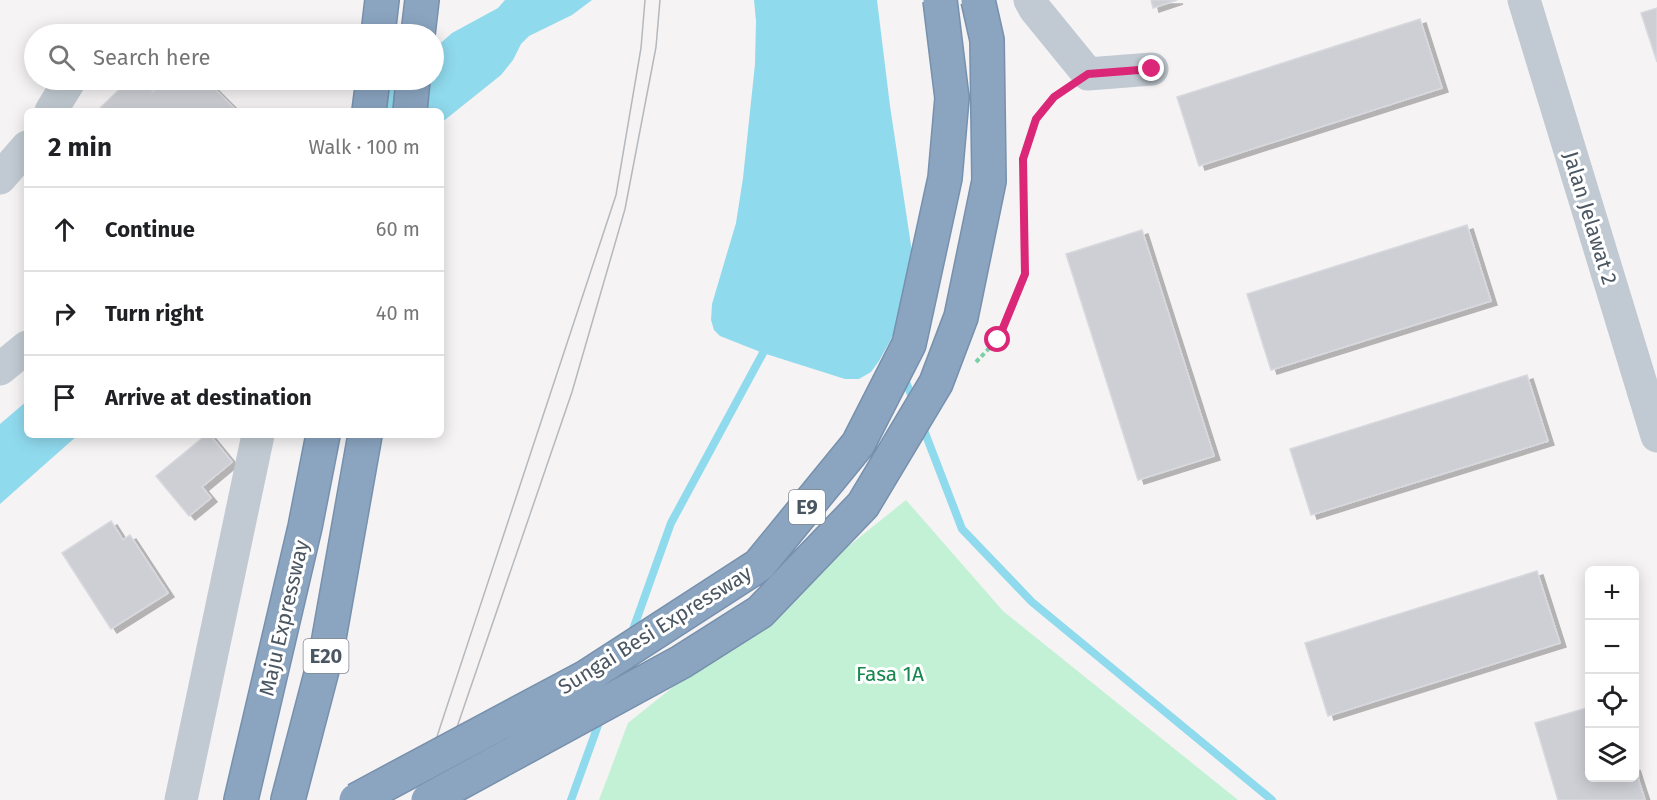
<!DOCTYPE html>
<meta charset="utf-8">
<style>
:root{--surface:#fff;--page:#f2f2f2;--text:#202124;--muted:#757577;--line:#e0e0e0}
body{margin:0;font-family:"Fira Sans",sans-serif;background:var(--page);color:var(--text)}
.controls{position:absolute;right:18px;bottom:18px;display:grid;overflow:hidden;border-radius:9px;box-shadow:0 3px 15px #0003}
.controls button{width:54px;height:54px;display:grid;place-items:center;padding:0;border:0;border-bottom:2px solid var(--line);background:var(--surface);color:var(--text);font:30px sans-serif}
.stop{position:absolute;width:18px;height:18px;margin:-14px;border:4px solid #db2777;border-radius:50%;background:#fff}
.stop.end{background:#db2777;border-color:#fff;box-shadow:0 2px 6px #0008}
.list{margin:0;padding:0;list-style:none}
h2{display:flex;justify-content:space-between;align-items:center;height:78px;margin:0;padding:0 24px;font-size:26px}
h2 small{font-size:20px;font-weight:400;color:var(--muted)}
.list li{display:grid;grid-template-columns:39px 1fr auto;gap:18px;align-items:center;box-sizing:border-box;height:84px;padding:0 24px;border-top:2px solid var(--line)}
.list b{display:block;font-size:22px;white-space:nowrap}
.list em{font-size:20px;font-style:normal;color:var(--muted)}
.icon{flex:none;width:33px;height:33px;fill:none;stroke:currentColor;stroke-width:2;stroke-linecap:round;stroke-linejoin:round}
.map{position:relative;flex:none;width:1657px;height:800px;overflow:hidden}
.search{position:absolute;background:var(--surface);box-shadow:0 3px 15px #0003;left:24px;top:24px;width:420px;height:66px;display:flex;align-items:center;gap:15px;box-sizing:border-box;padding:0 21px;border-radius:33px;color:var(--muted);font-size:22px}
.panel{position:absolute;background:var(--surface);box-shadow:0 3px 15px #0003;left:24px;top:108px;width:420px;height:330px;border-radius:9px}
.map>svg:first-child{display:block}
.green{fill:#c3f1d5}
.water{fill:#90daee}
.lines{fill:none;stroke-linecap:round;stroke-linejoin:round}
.stream{stroke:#90daee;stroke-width:8}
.building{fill:#cdcfd5;stroke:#d7d9de;stroke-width:1.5;filter:url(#shadow)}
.highway-casing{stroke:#7690ad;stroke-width:36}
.path{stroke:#7ad0a6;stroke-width:4;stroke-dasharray:4.5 3;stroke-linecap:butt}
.minor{stroke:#c1cad2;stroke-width:33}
.highway{stroke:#8ba5c1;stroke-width:33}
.tram{stroke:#b5b8bd;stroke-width:1.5}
.highway-bridge-casing{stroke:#7690ad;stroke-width:36;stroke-linecap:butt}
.highway-bridge{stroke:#8ba5c1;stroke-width:33}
.route{stroke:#db2777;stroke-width:8}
.labels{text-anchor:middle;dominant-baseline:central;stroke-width:6;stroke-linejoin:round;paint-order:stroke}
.shield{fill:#fff;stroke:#808990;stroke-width:1.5}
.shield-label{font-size:20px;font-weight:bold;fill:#4a5661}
.street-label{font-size:21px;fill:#4a5661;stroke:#fff}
.park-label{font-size:21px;fill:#17864f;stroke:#fff}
</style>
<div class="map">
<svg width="1657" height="800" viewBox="0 0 1657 800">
<defs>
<filter id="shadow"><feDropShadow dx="6" dy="4" stdDeviation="0" flood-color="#0004"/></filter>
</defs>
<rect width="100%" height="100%" fill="#f5f3f3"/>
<path class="green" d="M906,500l97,111 235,189h-639l29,-77z"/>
<path class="water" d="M505,0h87l-20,15 -43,21 -8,8 -8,16 -12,15 -60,48v-12h-76l35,-31h34v-31l18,-16 46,-25z
M754,0h123l13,106 22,146 -5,57 -17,32 -11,20 -8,11 -12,7h-14l-82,-26 -43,-17 -6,-6 -3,-10 1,-16 24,-81 7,-45 12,-114 1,-43z
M27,401v34h51l-78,69v-80z"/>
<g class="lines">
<path class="stream" d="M904,377l10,25
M922,425l40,104 70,73 240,198
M631,635l40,-112 92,-170 3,-8
M571,800l30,-83"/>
</g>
<path class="building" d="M1151,0h26l-24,8z
M1657,8v54l-16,-49z
M1420,19l22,69 -243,78 -22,-69z
M129,80h13l11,12 12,-12h41l31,31h-139v-1z
M1467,225l24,76 -220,69 -24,-76z
M1142,230l72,226 -76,24 -72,-226z
M1527,375l21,66 -237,74 -21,-66z
M206,435h4l22,27 -30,25 9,11 -22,18 -33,-40z
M111,521l12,19 7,-5 38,58 -57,36 -49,-76z
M1537,571l23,72 -232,73 -23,-73z
M1590,707v71h44v-12l11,34h-87l-23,-77z"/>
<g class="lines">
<g class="highway-casing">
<path id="highway" d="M378,34l4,-34
M418,34l4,-34
M369,111l4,-31
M410,111l3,-31
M241,800l64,-273 18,-92
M288,800l38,-145 39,-220"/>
</g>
<path class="path" d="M976,362l21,-22 28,-66 -2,-115 13,-40 18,-22 12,-8"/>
<path class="minor" d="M1030,0l5,9 53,65 64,-5
M1524,0l133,436
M51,111l19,-31
M0,178l27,-31
M0,369l27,-22
M181,800l77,-365"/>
<use href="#highway" class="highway"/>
<path class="tram" d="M416,800l200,-605 25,-147 4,-48
M432,800l140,-408 53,-183 31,-162 4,-47"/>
<g class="highway-bridge-casing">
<path id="highway-bridge" d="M356,800l230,-123 173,-112 99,-121 51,-100 36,-166 7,-80 -12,-98
M428,800l253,-138 79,-50 103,-107 73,-122 25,-66 28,-136 -2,-141 -9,-40"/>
</g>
<use href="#highway-bridge" class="highway-bridge"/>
</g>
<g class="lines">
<path class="route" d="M998,340l27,-66 -2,-115 13,-40 18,-22 34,-23 64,-5"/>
</g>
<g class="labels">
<g class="shield">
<rect x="789" y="490" width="36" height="34" rx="4.5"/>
<rect x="303.5" y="639" width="45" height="34" rx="4.5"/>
</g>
<g class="shield-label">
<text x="807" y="507">E9</text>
<text x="326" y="656">E20</text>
</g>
<g class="street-label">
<text transform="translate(1590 218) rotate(73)">Jalan Jelawat 2</text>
<text transform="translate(284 618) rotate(-77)">Maju Expressway</text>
<text transform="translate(655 630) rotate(-32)">Sungai Besi Expressway</text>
</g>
<g class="park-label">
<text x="890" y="674">Fasa 1A</text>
</g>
</g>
</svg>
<div class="controls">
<button>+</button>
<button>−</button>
<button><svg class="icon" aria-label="locate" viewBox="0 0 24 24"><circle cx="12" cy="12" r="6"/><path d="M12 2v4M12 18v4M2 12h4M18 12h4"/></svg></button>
<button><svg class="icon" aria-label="layers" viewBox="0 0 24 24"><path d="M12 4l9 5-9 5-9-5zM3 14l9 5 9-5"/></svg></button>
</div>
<div class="stop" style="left:998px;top:340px"></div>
<div class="stop end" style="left:1152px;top:69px"></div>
<div class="search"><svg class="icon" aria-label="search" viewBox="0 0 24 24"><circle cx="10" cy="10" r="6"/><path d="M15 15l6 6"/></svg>Search here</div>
<section class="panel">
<h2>2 min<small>Walk · 100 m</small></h2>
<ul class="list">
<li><svg class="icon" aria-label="ahead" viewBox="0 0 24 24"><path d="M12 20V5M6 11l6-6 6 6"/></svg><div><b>Continue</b></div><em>60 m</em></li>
<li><svg class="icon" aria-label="right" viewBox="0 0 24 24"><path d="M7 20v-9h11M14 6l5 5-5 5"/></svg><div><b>Turn right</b></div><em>40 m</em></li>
<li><svg class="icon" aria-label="arrive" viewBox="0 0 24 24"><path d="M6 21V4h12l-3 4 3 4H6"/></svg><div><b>Arrive at destination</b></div></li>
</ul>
</section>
</div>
